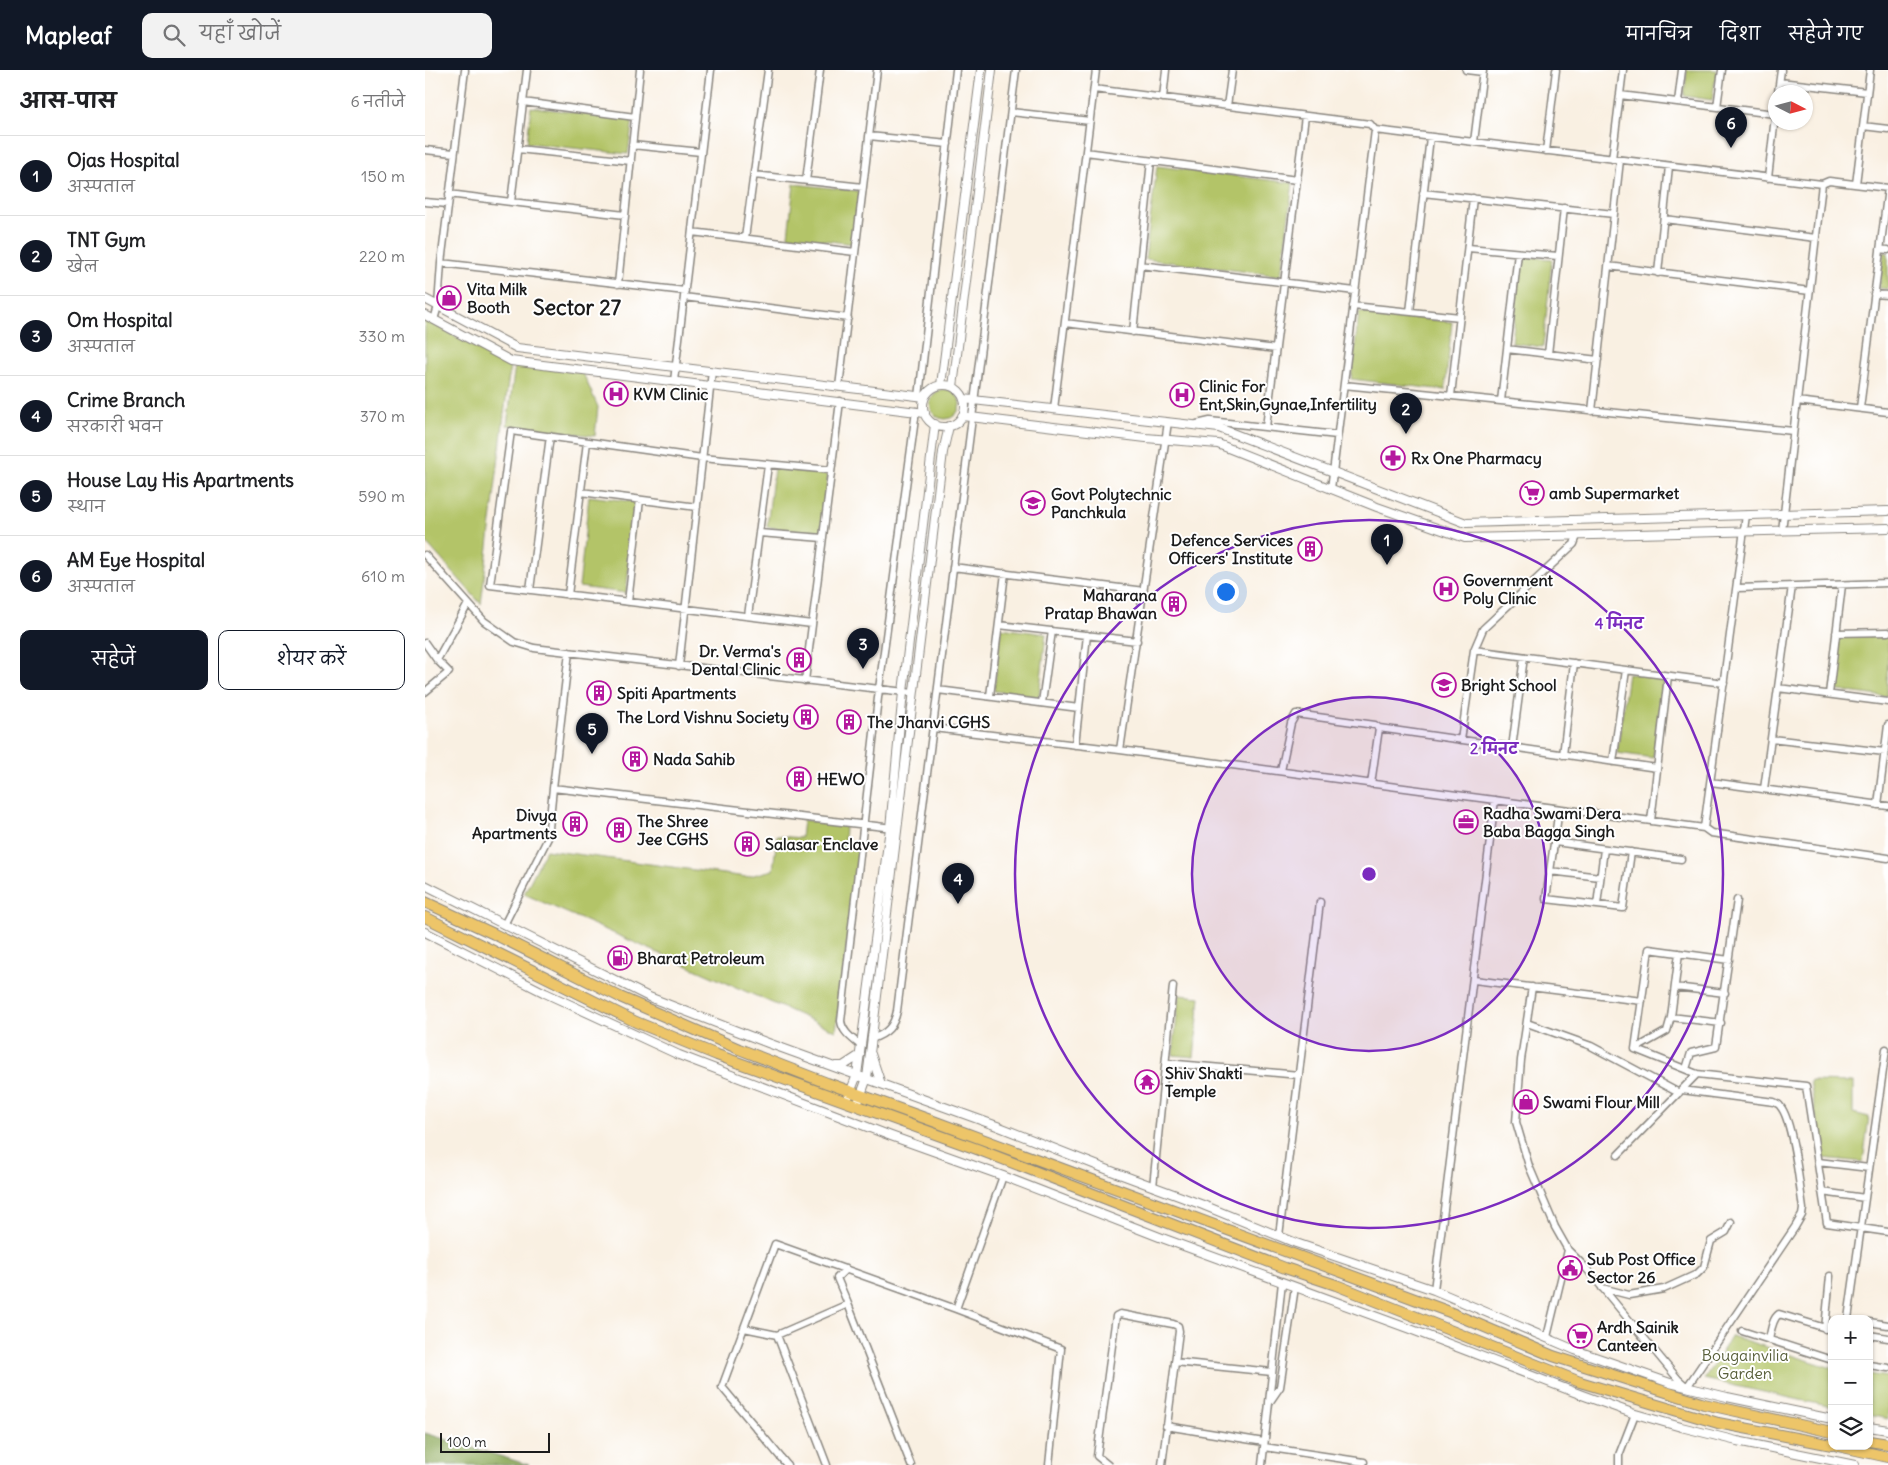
<!DOCTYPE html>
<html lang="hi">
<meta charset="utf-8">
<style>
:root{--surface:#fff;--page:#f2f2f2;--text:#202124;--muted:#757577;--line:#e0e0e0;--accent:#111827}
body{margin:0;font-family:Delius,"Playpen Sans Deva",sans-serif;background:var(--page);color:var(--text)}
.controls{position:absolute;right:15px;bottom:15px;display:grid;overflow:hidden;border-radius:10px;box-shadow:0 1px 4px #0004}
.controls button{width:45px;height:45px;display:grid;place-items:center;padding:0;border:0;border-bottom:1px solid var(--line);background:var(--surface);color:var(--text);font:25px sans-serif}
.compass{position:absolute;left:1343px;top:15px;width:45px;height:45px;border-radius:50%;background:var(--surface);box-shadow:0 1px 4px #0004;rotate:96deg}
.scale{position:absolute;left:15px;bottom:12px;width:110px;box-sizing:border-box;padding-left:5px;border:2px solid #1c1c1c;border-top:0;font-size:14px;line-height:18px;white-space:nowrap;color:#1c1c1c;-webkit-text-stroke:4px #fff;paint-order:stroke}
.you{position:absolute;left:800px;top:521px;width:18px;height:18px;margin:-12px;border:4px solid #fff;border-radius:50%;background:#1a73e8;box-shadow:0 0 0 8px #1a73e833}
.badge{display:grid;place-items:center;width:32px;height:32px;border-radius:50%;background:var(--accent);color:#fff;font-size:16px;font-weight:700}
.pin{position:absolute;translate:-50% -41px;filter:drop-shadow(0 1px 2px #0008)}
.pin::after{content:'';position:absolute;top:26px;width:18px;height:15px;background:inherit;clip-path:polygon(0 0,100% 0,50% 100%)}
.list{margin:0;padding:0;list-style:none}
h2{display:flex;justify-content:space-between;align-items:center;height:65px;margin:0;padding:0 20px;font-size:21px}
h2 small{font-size:16px;font-weight:400;color:var(--muted)}
.list li{display:grid;grid-template-columns:32px 1fr auto;gap:15px;align-items:center;box-sizing:border-box;height:80px;padding:0 20px;border-top:1px solid var(--line)}
.list b{display:block;font-size:19px;white-space:nowrap}
.list p{margin:0;font-size:16px;white-space:nowrap;color:var(--muted)}
.list em{font-size:16px;font-style:normal;color:var(--muted)}
.actions{display:flex;gap:10px;padding:15px 20px}
.actions a{flex:1;padding:11px 0;border:1px solid var(--accent);border-radius:10px;text-align:center;font-size:18px;color:var(--accent)}
.actions .main{background:var(--accent);color:#fff}
.icon{flex:none;width:28px;height:28px;fill:none;stroke:currentColor;stroke-width:2;stroke-linecap:round;stroke-linejoin:round}
.map{position:relative;flex:none;width:1463px;height:1395px;overflow:hidden}
header{display:flex;align-items:center;gap:30px;box-sizing:border-box;height:70px;padding:0 25px;background:var(--accent);color:#fff}
header strong{font-size:24px}
nav{display:flex;gap:28px;margin-inline-start:auto;font-size:18px}
.search{width:350px;height:45px;background:var(--page);display:flex;align-items:center;gap:12px;box-sizing:border-box;padding:0 18px;border-radius:10px;color:var(--muted);font-size:19px}
main{display:flex}
aside{flex:1;background:var(--surface)}
.map>svg:first-child{display:block}
.green{fill:#b3c468;stroke:#687042}
.forest{fill:#8eaa5c;stroke:#55633c}
.lines{fill:none;stroke-linecap:round;stroke-linejoin:round}
.minor-casing{stroke:#8a867f;stroke-width:9}
.tertiary-casing{stroke:#8a867f;stroke-width:10}
.trunk-casing{stroke:#8a867f;stroke-width:12}
.minor{stroke:#fff;stroke-width:6}
.tertiary{stroke:#fff;stroke-width:8}
.trunk{stroke:#edc569;stroke-width:10}
.ring{fill:none;stroke:#7b2cbf;stroke-width:2.5}
.labels{text-anchor:middle;dominant-baseline:central;stroke-width:4;stroke-linejoin:round;paint-order:stroke}
.poi-label{font-size:16px;font-weight:bold;fill:#1c1c1c;stroke:#fff;text-anchor:start}
.park-label{font-size:16px;fill:#585f3a;stroke:#fff}
.district-label{font-size:21px;font-weight:bold;fill:#1c1c1c;stroke:#fff}
.centre{fill:#7b2cbf;stroke:#fff;stroke-width:2.5}
.ring-label{font-size:15px;text-anchor:middle;font-weight:bold;fill:#7b2cbf;stroke:#fff;stroke-width:4;stroke-linejoin:round;paint-order:stroke}
</style>
<header>
<strong>Mapleaf</strong>
<div class="search"><svg class="icon" aria-label="search" viewBox="0 0 24 24"><circle cx="10" cy="10" r="6"/><path d="M15 15l6 6"/></svg>यहाँ खोजें</div>
<nav><a>मानचित्र</a><a>दिशा</a><a>सहेजे गए</a></nav>
</header>
<main>
<aside>
<h2>आस-पास<small>6 नतीजे</small></h2>
<ul class="list">
<li><span class="badge">1</span><div><b>Ojas Hospital</b><p>अस्पताल</p></div><em>150 m</em></li>
<li><span class="badge">2</span><div><b>TNT Gym</b><p>खेल</p></div><em>220 m</em></li>
<li><span class="badge">3</span><div><b>Om Hospital</b><p>अस्पताल</p></div><em>330 m</em></li>
<li><span class="badge">4</span><div><b>Crime Branch</b><p>सरकारी भवन</p></div><em>370 m</em></li>
<li><span class="badge">5</span><div><b>House Lay His Apartments</b><p>स्थान</p></div><em>590 m</em></li>
<li><span class="badge">6</span><div><b>AM Eye Hospital</b><p>अस्पताल</p></div><em>610 m</em></li>
</ul>
<div class="actions"><a class="main">सहेजें</a><a>शेयर करें</a></div>
</aside>
<div class="map">
<svg width="1463" height="1395" viewBox="0 0 1463 1395">
<rect width="100%" height="100%" fill="#fff"/>
<filter id="ink" filterUnits="userSpaceOnUse"><feTurbulence type="fractalNoise" baseFrequency=".02" numOctaves="2"/><feDisplacementMap in="SourceGraphic" scale="10" xChannelSelector="R" yChannelSelector="G"/><feConvolveMatrix kernelMatrix="1 2 1 2 8 2 1 2 1" color-interpolation-filters="sRGB"/></filter>
<filter id="wash" filterUnits="userSpaceOnUse"><feTurbulence type="fractalNoise" baseFrequency=".0096" numOctaves="4" result="noise"/><feDisplacementMap in="SourceGraphic" scale="20" xChannelSelector="R" yChannelSelector="G"/><feGaussianBlur stdDeviation="1.12" result="paint"/><feColorMatrix in="noise" values="0 0 0 0 0 0 0 0 0 0 0 0 0 0 0 0 0 1.4 0 .05"/><feComposite in="paint" operator="in"/></filter>
<g filter="url(#wash)">
<rect width="100%" height="100%" fill="#f9f0e2"/>
<path class="green" d="M1262,0h30l-5,30 -28,-4z
M106,37l102,12 -5,35 -101,-11z
M732,96l136,17 -12,93 -136,-17z
M369,114l66,7 -6,53 -66,-8z
M1459,182l4,1v36l-9,-1z
M1096,186l31,3 -9,88 -31,-4z
M934,242l93,10 -7,68 -94,-11z
M0,250l85,46 -29,238 -56,-63z
M90,295l68,8 15,34 -3,29 -88,-11z
M505 334a15 15 0 1 1 30 0a15 15 0 1 1-30 0Z
M349,398l54,7 -7,59 -54,-7z
M164,426l47,6 -10,91 -47,-6z
M576,558l45,6 -7,63 -45,-6z
M1413,565h50l-1,62 -55,-7z
M1203,603l36,4 -11,81 -36,-5z
M378,750l42,5 -1,19 15,2 -23,185 -312,-137 22,-44 200,27 27,-7 4,-34 24,2z
M754,925l21,2 -6,60 -21,-2z
M1385,1011l43,1v31l16,4 -6,45 -40,-4z
M1307,1266l100,32v39l-128,-28z
M1444,1304l19,3v42l-19,-4z"/>
<path class="forest" d="M0,1363l104,32h-104z"/>
</g>
<g filter="url(#ink)">
<g class="lines">
<g class="minor-casing">
<path id="minor" d="M1041,0l17,2
M1355,12l87,10
M669,19l276,35 5,6 447,54 7,-3 59,7
M1353,22l3,-22
M1195,25l155,19
M738,28l3,-28
M98,32l112,15
M1253,32l4,-32
M802,36l5,-36
M1292,37l5,-37
M586,42l79,9
M1438,56l25,3
M444,66l79,8
M1049,72l9,-72
M207,75l69,7
M93,79l113,12
M0,80l29,3
M1121,81l10,-81
M661,82l211,28
M1187,89l11,-89
M329,105l109,12
M1343,108l7,-61
M381,111l14,-111
M1431,114l14,-114
M998,123l191,21
M24,124l62,8 16,-132
M0,132l23,2
M86,132l114,13
M1239,149l152,19
M267,162l163,20
M320,168l23,-168
M1043,178l90,8
M1455,179l8,1
M16,193l244,28
M715,195l215,26
M1183,196l202,25
M1233,203l11,-107
M193,214l22,-214
M1449,224l14,1
M259,227l164,21
M928,236l107,11
M985,242l20,-175
M9,250l4,-14 3,-43 24,-193
M640,253l211,26
M708,262l18,-171
M1082,279l91,11
M1123,284l16,-146
M249,311l37,-311
M919,315l449,46
M414,317l38,-317
M1026,326l22,-198
M494,327l37,-327
M1076,331l17,-148
M1372,331l91,11
M1435,338l28,-220
M629,339l42,-339
M1167,341l28,-251
M772,354l13,-3 127,14
M841,357l39,-311
M906,419l44,-359
M156,422l116,15
M1357,461l40,-347
M334,463l64,5
M0,485l59,66 30,21 20,6 379,45
M528,497l191,24
M1312,518l151,-5
M105,520l20,-154
M143,525l19,-153
M203,532l12,-102
M323,546l20,-151
M387,554l-322,-39 21,-154 191,27 129,12
M574,555l138,16
M1411,563l52,-1
M0,573l12,17 12,12 -24,20
M1049,580l250,33
M144,582l-16,136 340,40
M12,590l31,-56
M254,596l33,-295
M380,611l35,-280
M1353,618l110,14
M513,620l141,18
M1404,624l13,-109
M565,626l15,-123
M617,633l10,-72
M508,658l187,22 584,78 7,5 177,25
M1346,669l114,13
M1036,670l13,-90 9,-21 91,-85 3,-8
M650,675l12,-110
M1087,678l12,-91
M695,680l48,-328
M1138,685l11,-92
M1188,692l13,-92
M856,701l10,-48 5,-9 79,11 4,3 278,40
M1286,712l177,24
M946,714l8,-56
M1339,719l28,-203
M1453,735l10,-80
M1134,739l-13,90 77,9 8,-56
M1226,751l17,-145
M1279,758l42,-313
M1130,772l126,17
M1125,801l50,6
M1172,835l7,-56
M79,855l44,-87 5,-50
M1304,890l-80,-11 -14,100 62,25 109,12 21,137 61,9
M1049,910l168,21
M1107,917l-11,73 -5,62 13,44 26,61 13,23 18,18 92,111 9,8 108,-160 7,-12 1,-6c-3,-21 -10,-89 -23,-103 -1,-2 -4,-3 -6,-4l-92,-12
M1250,917l50,6
M1246,947l50,6
M1102,953l64,23 88,47
M446,969c16,-5 23,-13 26,-28l119,-941
M436,976c-8,-7 -19,-14 -20,-25l38,-332 37,-278
M1210,979l32,-18 4,-14 8,-64
M741,993l133,12
M1261,999l5,-16 25,-6 21,-147
M1193,1085l79,-81
M1393,1092l51,6
M578,1106l-47,133 105,40 -12,116
M728,1117l20,-201
M1397,1122l43,6
M854,1166l41,-334
M1177,1218l27,7 35,-6 33,-15 7,-7 7,-26 15,-9 5,-10
M1009,1220l61,-490
M423,1234l63,161
M1423,1249l38,-270
M1444,1252l19,3
M319,1258l33,7 71,-31 -11,-26 9,-9
M1400,1259l5,-53
M1317,1261l90,29
M352,1265l50,130
M1444,1265l19,3
M1122,1267l21,-87
M1344,1270c2,-9 3,-21 10,-26l53,16
M750,1292l97,10
M1444,1295l19,3
M844,1332l13,-120
M741,1356l98,16
M839,1377l100,15
M362,1395l-65,-78 53,-143 181,65
M683,1395l-11,-9 19,-140 4,-2 53,10 5,2 1,5 -17,134
M837,1395l7,-62 11,-16 15,-100
M1194,1395v-10l16,-41"/>
</g>
<g class="tertiary-casing">
<path id="tertiary" d="M0,229l92,49 408,49
M0,245l86,46 414,52
M516,315l40,-315
M498 336a21 21 0 1 1 42 0a21 21 0 1 1-42 0Z
M528,317l39,-317
M539,329l255,29 247,95 422,-12
M537,346l184,22 72,6 159,63 88,31 423,-10
M0,815l224,112 119,46 229,83 109,43 97,36 93,38 138,47 141,60 95,33 57,14 105,22
M0,862l120,61 134,62 212,81 112,40 159,62 248,91 172,66 50,18 49,14 56,14 118,24
M446,984l10,30
M411,996h7l17,-11
M424,1025l8,-20 33,-247 13,-136 32,-268
M434,1030l8,-22 76,-626 6,-26
M1444,1357l19,3"/>
</g>
<g class="trunk-casing">
<path id="trunk" d="M0,832l69,32 126,63 119,52 88,34 106,38 514,190 106,45 151,48 128,28
M0,847l211,105 81,33 260,94 308,119 51,17 244,97 138,41 114,22
M1444,1371l19,3
M1413,1376l50,11"/>
</g>
<use href="#minor" class="minor"/>
<use href="#tertiary" class="tertiary"/>
<use href="#trunk" class="trunk"/>
</g>
</g>
<circle cx="944" cy="804" r="177" fill="#7b2cbf" fill-opacity=".12"/>
<g class="ring">
<circle cx="944" cy="804" r="177"/>
<circle cx="944" cy="804" r="354"/>
</g>
<defs>
<g id="shop-ring" transform="scale(1.25)"><circle r="9.5" fill="#fff" stroke="#b5179e" stroke-width="1.5"/><path d="M-5-2.5h2.3a2.7 3.5 0 0 1 5.4 0H5L5.5 6h-11ZM-1.5-2.5h3a1.5 2.3 0 0 0-3 0Z" fill="#b5179e"/></g>
<g id="hospital-ring" transform="scale(1.25)"><circle r="9.5" fill="#fff" stroke="#b5179e" stroke-width="1.5"/><path d="M-5-5h3v3.5h4V-5h3V5h-3V1.5h-4V5h-3Z" fill="#b5179e"/></g>
<g id="pharmacy-ring" transform="scale(1.25)"><circle r="9.5" fill="#fff" stroke="#b5179e" stroke-width="1.5"/><path d="M-2-6h4v4h4v4h-4v4h-4v-4h-4v-4h4Z" fill="#b5179e"/></g>
<g id="supermarket-ring" transform="scale(1.25)"><circle r="9.5" fill="#fff" stroke="#b5179e" stroke-width="1.5"/><path d="M-6-5.5h2.5l.6 2H6L4.5 2H-2.5L-4.4-4H-6ZM-1.5 3.2a1.3 1.3 0 1 0 .1 0ZM3 3.2a1.3 1.3 0 1 0 .1 0Z" fill="#b5179e"/></g>
<g id="university-ring" transform="scale(1.25)"><circle r="9.5" fill="#fff" stroke="#b5179e" stroke-width="1.5"/><path d="M0-5L7-2L0 1L-7-2ZM-4 1L0 2.5L4 1V4Q0 6-4 4Z" fill="#b5179e"/></g>
<g id="building-ring" transform="scale(1.25)"><circle r="9.5" fill="#fff" stroke="#b5179e" stroke-width="1.5"/><path d="M-4-6H4V6H1V3H-1V6H-4ZM-2.5-4.3h1.7v1.8h-1.7ZM.8-4.3h1.7v1.8H.8ZM-2.5-1h1.7V.8h-1.7ZM.8-1h1.7V.8H.8Z" fill="#b5179e"/></g>
<g id="school-ring" transform="scale(1.25)"><circle r="9.5" fill="#fff" stroke="#b5179e" stroke-width="1.5"/><path d="M0-5L7-2L0 1L-7-2ZM-4 1L0 2.5L4 1V4Q0 6-4 4Z" fill="#b5179e"/></g>
<g id="office-ring" transform="scale(1.25)"><circle r="9.5" fill="#fff" stroke="#b5179e" stroke-width="1.5"/><path d="M-6-3h4V-5.5h4V-3h4V5H-6ZM-1-4.5V-3h2v-1.5ZM-6 0V1H6V0Z" fill="#b5179e"/></g>
<g id="fuel-ring" transform="scale(1.25)"><circle r="9.5" fill="#fff" stroke="#b5179e" stroke-width="1.5"/><path d="M-5.5-6h7V0h2V4h1.3V-2.5L3-4.5l.8-.8L6-3V5H2.5V1h-1V6h-7ZM-4.2-4.7v3.2H.2V-4.7Z" fill="#b5179e"/></g>
<g id="temple-ring" transform="scale(1.25)"><circle r="9.5" fill="#fff" stroke="#b5179e" stroke-width="1.5"/><path d="M0-6L5-2H3V0L6.5 2.5H4V6H1.5V3h-3V6H-4V2.5H-6.5L-3 0V-2H-5Z" fill="#b5179e"/></g>
<g id="civic-ring" transform="scale(1.25)"><circle r="9.5" fill="#fff" stroke="#b5179e" stroke-width="1.5"/><path d="M-.6-6.5H3V-4.5H.6V-3L4-1V1h2V6H-6V1h2V-1L-.6-3ZM-1.2 2.5V6h2.4V2.5Z" fill="#b5179e"/></g>
</defs>
<g fill-rule="evenodd">
<use href="#shop-ring" x="24" y="228"/>
<use href="#hospital-ring" x="191" y="324"/>
<use href="#hospital-ring" x="757" y="325"/>
<use href="#pharmacy-ring" x="968" y="388"/>
<use href="#supermarket-ring" x="1107" y="423"/>
<use href="#university-ring" x="608" y="433"/>
<use href="#building-ring" x="885" y="479"/>
<use href="#hospital-ring" x="1021" y="519"/>
<use href="#building-ring" x="749" y="534"/>
<use href="#building-ring" x="374" y="590"/>
<use href="#school-ring" x="1019" y="615"/>
<use href="#building-ring" x="174" y="623"/>
<use href="#building-ring" x="381" y="647"/>
<use href="#building-ring" x="424" y="652"/>
<use href="#building-ring" x="210" y="689"/>
<use href="#building-ring" x="374" y="709"/>
<use href="#office-ring" x="1041" y="752"/>
<use href="#building-ring" x="150" y="754"/>
<use href="#building-ring" x="194" y="760"/>
<use href="#building-ring" x="322" y="774"/>
<use href="#fuel-ring" x="195" y="888"/>
<use href="#temple-ring" x="722" y="1012"/>
<use href="#shop-ring" x="1101" y="1032"/>
<use href="#civic-ring" x="1145" y="1198"/>
<use href="#supermarket-ring" x="1155" y="1266"/>
</g>
<g class="labels">
<g class="poi-label">
<text x="42" y="219">Vita Milk<tspan x="42" dy="18">Booth</tspan></text>
<text x="774" y="316">Clinic For<tspan x="774" dy="18">Ent,Skin,Gynae,Infertility</tspan></text>
<text x="208" y="324">KVM Clinic</text>
<text x="986" y="388">Rx One Pharmacy</text>
<text x="1124" y="423">amb Supermarket</text>
<text x="626" y="424">Govt Polytechnic<tspan x="626" dy="18">Panchkula</tspan></text>
<text x="868" y="470" text-anchor="end">Defence Services<tspan x="868" dy="18">Officers' Institute</tspan></text>
<text x="1038" y="510">Government<tspan x="1038" dy="18">Poly Clinic</tspan></text>
<text x="732" y="525" text-anchor="end">Maharana<tspan x="732" dy="18">Pratap Bhawan</tspan></text>
<text x="356" y="581" text-anchor="end">Dr. Verma's<tspan x="356" dy="18">Dental Clinic</tspan></text>
<text x="1036" y="615">Bright School</text>
<text x="192" y="623">Spiti Apartments</text>
<text x="364" y="647" text-anchor="end">The Lord Vishnu Society</text>
<text x="442" y="652">The Jhanvi CGHS</text>
<text x="228" y="689">Nada Sahib</text>
<text x="392" y="709">HEWO</text>
<text x="1058" y="743">Radha Swami Dera<tspan x="1058" dy="18">Baba Bagga Singh</tspan></text>
<text x="132" y="745" text-anchor="end">Divya<tspan x="132" dy="18">Apartments</tspan></text>
<text x="212" y="751">The Shree<tspan x="212" dy="18">Jee CGHS</tspan></text>
<text x="340" y="774">Salasar Enclave</text>
<text x="212" y="888">Bharat Petroleum</text>
<text x="740" y="1003">Shiv Shakti<tspan x="740" dy="18">Temple</tspan></text>
<text x="1118" y="1032">Swami Flour Mill</text>
<text x="1162" y="1189">Sub Post Office<tspan x="1162" dy="18">Sector 26</tspan></text>
<text x="1172" y="1257">Ardh Sainik<tspan x="1172" dy="18">Canteen</tspan></text>
</g>
<g class="park-label">
<text x="1320" y="1285">Bougainvilia<tspan x="1320" dy="18">Garden</tspan></text>
</g>
<g class="district-label">
<text x="152" y="237">Sector 27</text>
</g>
</g>
<circle cx="944" cy="804" r="8" class="centre"/>
<g class="ring-label">
<text x="1194" y="559">4 मिनट</text>
<text x="1069" y="684">2 मिनट</text>
</g>
</svg>
<div class="controls">
<button>+</button>
<button>−</button>
<button><svg class="icon" aria-label="layers" viewBox="0 0 24 24"><path d="M12 4l9 5-9 5-9-5zM3 14l9 5 9-5"/></svg></button>
</div>
<svg class="compass" viewBox="-18 -18 36 36"><path d="M0-13l5 13h-10z" fill="#e53935"/><path d="M0 13l5-13h-10z" fill="#757577"/></svg>
<div class="scale">100 m</div>
<div class="you"></div>
<div class="pin badge" style="left:962px;top:495px">1</div>
<div class="pin badge" style="left:981px;top:364px">2</div>
<div class="pin badge" style="left:438px;top:599px">3</div>
<div class="pin badge" style="left:533px;top:834px">4</div>
<div class="pin badge" style="left:167px;top:684px">5</div>
<div class="pin badge" style="left:1306px;top:78px">6</div>
</div>
</main>
